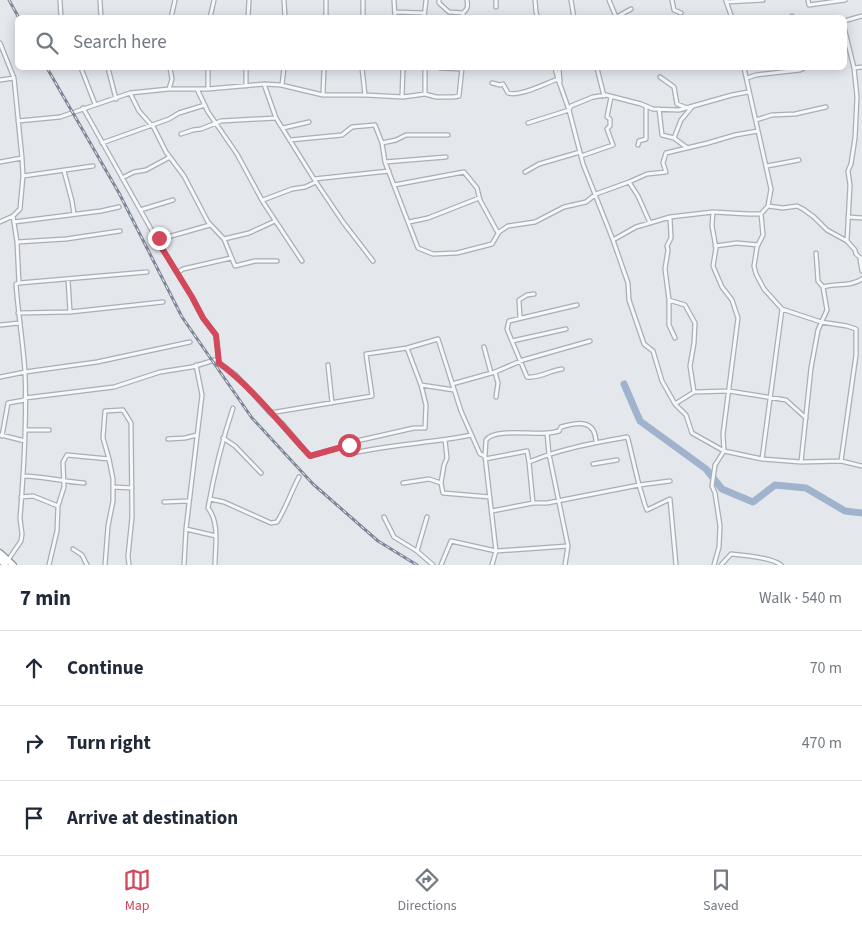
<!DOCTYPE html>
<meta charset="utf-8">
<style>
:root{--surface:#fff;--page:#f6f6f7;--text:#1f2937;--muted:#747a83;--line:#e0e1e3;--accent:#d1495b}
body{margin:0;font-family:"Source Sans 3",sans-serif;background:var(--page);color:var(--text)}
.stop{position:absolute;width:15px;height:15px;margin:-11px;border:4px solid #d1495b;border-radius:50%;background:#fff}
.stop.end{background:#d1495b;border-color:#fff;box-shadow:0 1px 5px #0008}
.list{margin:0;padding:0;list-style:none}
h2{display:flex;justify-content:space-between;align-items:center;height:65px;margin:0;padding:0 20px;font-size:21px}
h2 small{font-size:16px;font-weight:400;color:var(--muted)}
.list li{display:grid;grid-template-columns:32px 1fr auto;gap:15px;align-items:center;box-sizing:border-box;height:75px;padding:0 20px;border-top:1px solid var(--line)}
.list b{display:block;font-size:19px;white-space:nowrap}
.list em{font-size:16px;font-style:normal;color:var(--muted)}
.icon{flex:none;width:28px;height:28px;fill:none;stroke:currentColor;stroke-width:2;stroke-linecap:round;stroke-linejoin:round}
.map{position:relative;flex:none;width:862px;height:565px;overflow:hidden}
.search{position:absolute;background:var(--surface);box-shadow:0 2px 12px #0003;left:15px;right:15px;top:15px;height:55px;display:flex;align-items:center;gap:12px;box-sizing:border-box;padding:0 18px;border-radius:8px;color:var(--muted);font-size:19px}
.sheet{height:290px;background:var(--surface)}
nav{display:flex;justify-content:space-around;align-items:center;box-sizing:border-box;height:70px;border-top:1px solid var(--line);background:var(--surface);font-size:14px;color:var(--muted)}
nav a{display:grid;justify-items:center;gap:2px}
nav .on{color:var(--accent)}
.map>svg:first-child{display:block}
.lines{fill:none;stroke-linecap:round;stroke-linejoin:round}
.river{stroke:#9fb4cc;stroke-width:7}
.street-casing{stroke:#a9aeb7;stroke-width:5.5}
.highway-casing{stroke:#8b94a3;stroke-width:8}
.street{stroke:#f7f8fa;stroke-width:3}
.highway{stroke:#fff;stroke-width:5.5}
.rail-casing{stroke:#7d8696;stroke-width:3}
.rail{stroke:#f4f6f9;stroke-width:1;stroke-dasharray:4;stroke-linecap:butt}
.route{stroke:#d1495b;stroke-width:6}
</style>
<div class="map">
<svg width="862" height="565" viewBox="0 0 862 565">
<rect width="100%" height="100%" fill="#e4e7ec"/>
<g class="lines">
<path class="river" d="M624,384l16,37 66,48 16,20 31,13 22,-17 31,3 39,23 17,2"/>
<g class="street-casing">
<path id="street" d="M60,0l1,18
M100,0l1,18
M284,0l1,18
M326,0v18
M363,0v18
M394,0l1,18
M439,0v3l10,9 14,1
M535,0l1,12 2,6
M571,0l3,18
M609,0l7,17
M672,0l2,10 7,3
M808,0l1,5 36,-5
M726,1l6,17
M727,2l36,-2
M496,7v-7
M395,12l29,1
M792,16v2
M171,18l4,-18
M210,18l4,-18
M248,18l1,-18
M424,18l2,-18
M463,18v-5c5,-4 5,-7 4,-13
M615,18l16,-9
M844,21l18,-5
M844,27l10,41 3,29 -2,41 -4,26 -3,7 2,14 -3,56
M0,43l14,35 8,80 1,18 -3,33 -7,7 -13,6
M81,68l14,36
M108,68l8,31
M362,68l3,27
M425,68v26
M440,68l22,1
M555,68l3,11
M559,68l1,14
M597,68l7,28
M744,68l27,121 -3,17 -7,8 2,21 -6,12 -3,19 2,8 8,15 18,20 39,13 26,4 9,3v26l-15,106
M854,68l8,-1
M660,77l14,10 3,17 10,4
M747,78l9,-3 44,-5 4,-2
M0,80l14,-2
M492,83l8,2 3,-1 5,9c12,4 38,-10 50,-14l11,31 14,54 30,76
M264,84l12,34 38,61 29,43 30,39
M282,85l2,-17
M246,86v-18
M169,89l3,-10 -2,-11
M197,89l11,23 29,42 26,48 39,59
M208,89v-21
M130,93l9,18 15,17 12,24 18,24 24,46 16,17 11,27 20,-5h22
M323,95l1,-27
M402,97l1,-29
M83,108l77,137 32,52 11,21 13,17 3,28 17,12 34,38 102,-17 -6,-42 41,-6 14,37 5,20 -1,23h-11l-62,14 -3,3 -39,11 -28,-33 -12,-10
M659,109l3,26 12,3 12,9
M756,120l16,-5 23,-1 31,-7
M18,121l42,-4 70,-24 39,-4h39l56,-5 17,1 42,10h42l38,2 22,-3 11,3h17l6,-1 3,-28
M528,123l41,-13 2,-4 22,-9 13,-2 35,9 12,5 26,1 53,-15 16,-3
M283,128l26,-6
M181,134l12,-4 8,-1 20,-8 55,-3
M674,138l7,-18 11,-13
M290,140l52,-5 10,-8 23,-2 7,18 3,19 33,86 15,6 24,-1 35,-9 7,-12 9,-6 27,-4 29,-15 22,-5 10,-8 33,-12 18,-8 19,-2 -3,-9 3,-10 42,-10 27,-8 23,-4
M102,143l67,-24 10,-6 26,-8
M382,143l14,-3 10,-5h42
M638,145l1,-4 7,-2v-33
M581,156l32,-11 -6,-16 3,-3v-7l-3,-2 4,-20
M0,162l22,-4
M385,162l61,-5
M767,166l32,-6
M64,171l8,30 2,13
M525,172l14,-8 41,-12
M23,176l70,-10
M122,178l12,-6 12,-2 24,-13
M314,179l75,-8
M629,182l9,14 12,27
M394,185l70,-13 13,16 3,12 18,33
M263,200l29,-11 13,-2 11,-5
M768,206l15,2 14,-2 6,3 11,8 13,13 20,11 8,9 1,4 6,5
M140,210l33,-10
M713,212l-1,14 4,22 -3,18 9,21 10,13 6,18 -15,116 1,17 -9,14 -3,21 3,7 5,33 -1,21 -5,18
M761,214h-12l-36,-2 -43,5 -34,10 -23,13 15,43 1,17 15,44 9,7 9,30 13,23 11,11 6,18 32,18 38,8 39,3 40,-1 21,5
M670,217l1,21 -4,8 1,4 -3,19 4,31v25l6,13
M848,217l14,1
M14,222l87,-11 18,-4
M409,222l19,-4 51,-20
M224,239l25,-6 26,-12
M157,240l53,-15
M17,242l49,-3 54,-8
M715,246l22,-3 21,2
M860,259l2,12
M177,273l6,-4 48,-11
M68,279l2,33
M19,283l128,-11
M823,287c13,-4 27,0 39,-8
M669,300l16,5 10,18 -1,20 -4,23 4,26
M18,313l52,-1 93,-10
M520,318l-1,-18 8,-5 7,-1
M0,325l19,-2
M512,341l54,-12
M484,347l7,26
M407,348l31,-9 23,72 19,43 5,2 11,95 -4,14
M196,365l6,30 -16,134 30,7
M328,365l4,38
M562,369c-11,1 -24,10 -35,8l-20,-48 2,-8 68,-16
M495,372l3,11 -2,14
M0,377l25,-5 72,-10 93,-20
M452,384l43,-12 28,-12 67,-19
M421,385l33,5
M25,398l89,-11 46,-15 32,-5 26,-8
M675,404l19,-12 35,-1 57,9 20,18
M25,430h24
M547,433l2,21 19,92 -3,19
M1,435l24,6
M2,436l6,-33 17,-3
M223,438l12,8 26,27
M168,439l17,-1 12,-3
M352,443l1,10c39,-9 79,-10 118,-18
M485,456l1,-16c8,-12 47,-5 61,-7 4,0 8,-1 12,-2l2,-4c17,-5 34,-8 35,15
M109,459l-6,-21 2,-27 18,-1 8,13 1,94 -4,39 1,9
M485,459l42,-8 2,11
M762,459l20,-150
M801,462l10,-94 7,-38 9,-20 -4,-23 -5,-6 -2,-28
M593,464l24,-4
M23,476c21,0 40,6 61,7
M670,481l-31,4 6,20 2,5 23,-11 6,66
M403,483l26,-4 12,4 2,10 47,4
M441,483l3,-18 3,-7 -2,-18
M113,487l19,1
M21,497l12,-1 25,10
M210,499l14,3 47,21 6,-1c9,-14 14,-30 22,-45
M164,502l24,-1
M492,511l41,-8h14l92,-18 -11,-46 -1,-2c-34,6 -67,12 -98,25l4,41
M384,517l10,20 23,14
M427,517l-10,34 16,14
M73,549l9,6 5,10
M8,560l13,-19 1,-7 -2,-16c4,-49 7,-98 5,-146 -2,-30 -7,-59 -9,-88l3,-1 -2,-41 -4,-26
M49,565l8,-34 1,-25 6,-19 -1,-25 4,-7 42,4 4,20v22l-5,25 -3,39
M184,565l2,-36
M215,565c0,-19 5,-42 -7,-57 6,-34 14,-67 25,-100
M441,565l10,-24 45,10 72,-5
M721,565l10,-11c12,1 41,4 50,11"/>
</g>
<g class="highway-casing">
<path id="highway" d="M0,553l13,12
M0,559l5,6"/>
</g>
<use href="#street" class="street"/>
<use href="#highway" class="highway"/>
<g class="rail-casing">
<path id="rail" d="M9,0l10,18
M47,68l72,125 63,124 70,101 61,66 65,57 39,24"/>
</g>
<use href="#rail" class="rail"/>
</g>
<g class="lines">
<path class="route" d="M159,238l-2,2 3,5 32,52 11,21 13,17 3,28c34,25 62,62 91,93l39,-11"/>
</g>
</svg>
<div class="stop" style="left:349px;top:445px"></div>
<div class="stop end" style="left:159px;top:238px"></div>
<div class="search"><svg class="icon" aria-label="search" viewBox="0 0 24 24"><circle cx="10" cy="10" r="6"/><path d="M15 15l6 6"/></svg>Search here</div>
</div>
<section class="sheet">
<h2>7 min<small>Walk · 540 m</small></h2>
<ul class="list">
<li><svg class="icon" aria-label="ahead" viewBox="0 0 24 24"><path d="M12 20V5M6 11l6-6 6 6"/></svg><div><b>Continue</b></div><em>70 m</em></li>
<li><svg class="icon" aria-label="right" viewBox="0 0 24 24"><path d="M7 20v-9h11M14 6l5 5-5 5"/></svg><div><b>Turn right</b></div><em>470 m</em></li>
<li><svg class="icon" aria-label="arrive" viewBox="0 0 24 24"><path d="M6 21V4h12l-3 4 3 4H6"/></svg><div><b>Arrive at destination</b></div></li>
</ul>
</section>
<nav>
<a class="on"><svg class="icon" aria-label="map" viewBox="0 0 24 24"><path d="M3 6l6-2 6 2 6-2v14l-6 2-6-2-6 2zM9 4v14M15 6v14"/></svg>Map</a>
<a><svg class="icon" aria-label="directions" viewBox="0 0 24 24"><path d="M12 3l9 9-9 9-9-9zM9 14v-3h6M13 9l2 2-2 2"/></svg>Directions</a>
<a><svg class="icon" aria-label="saved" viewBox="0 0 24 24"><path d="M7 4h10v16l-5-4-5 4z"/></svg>Saved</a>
</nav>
